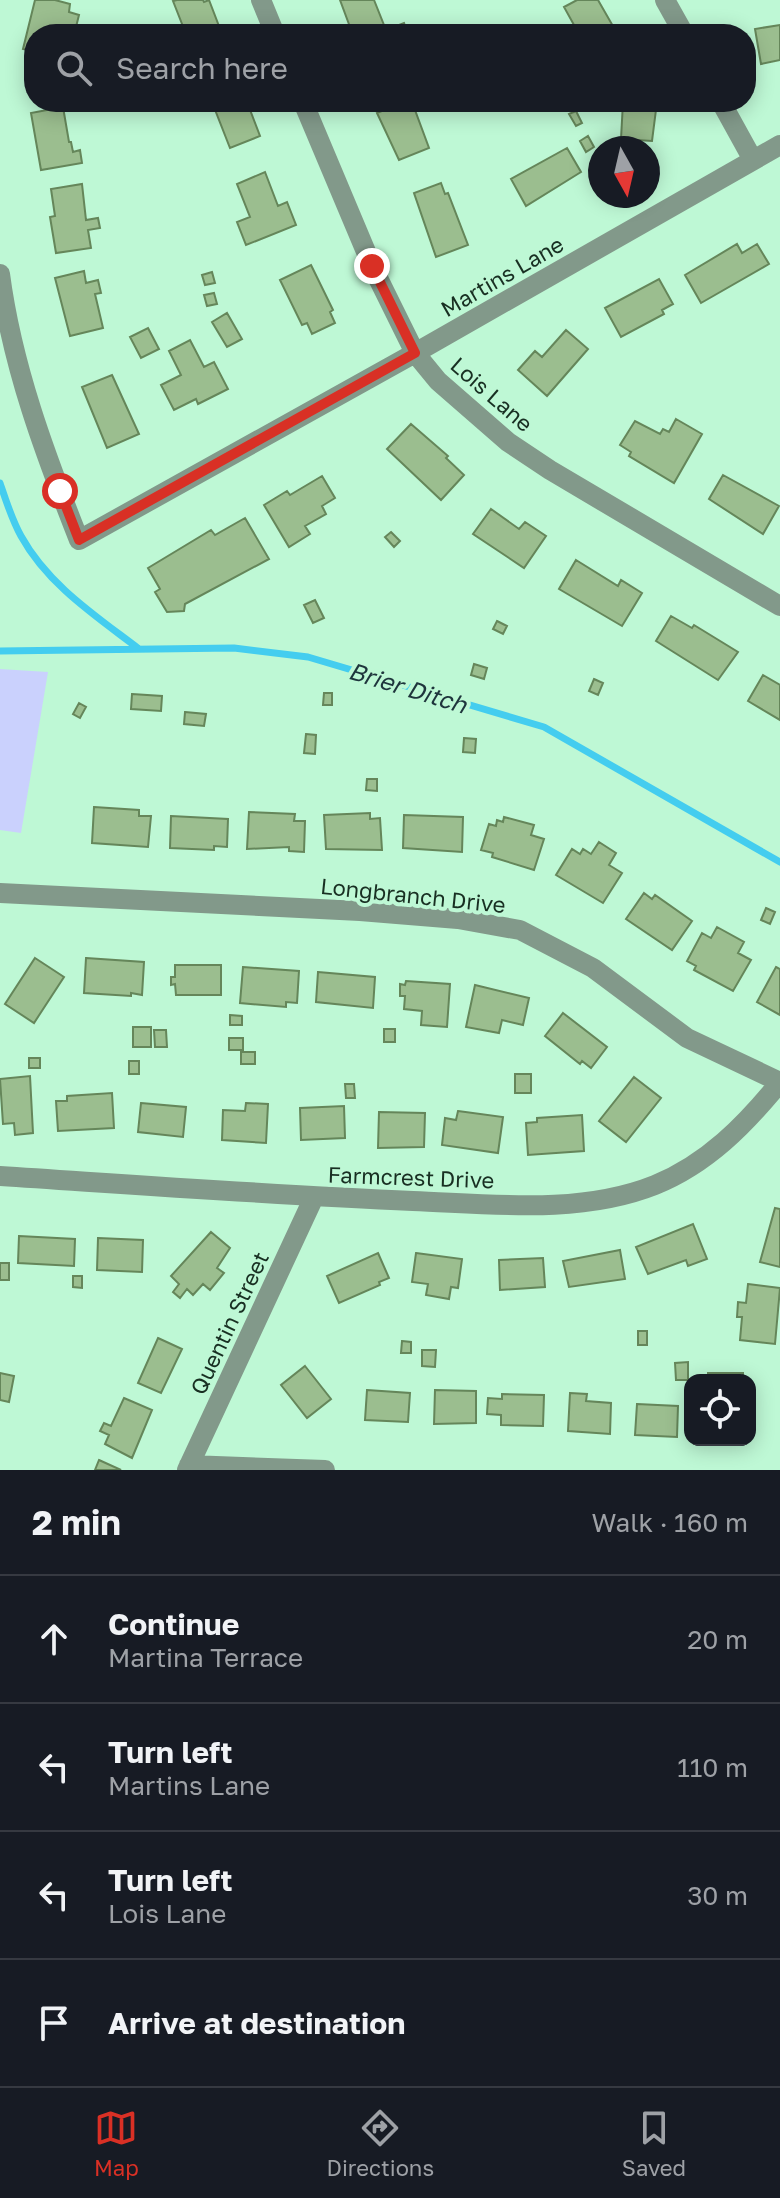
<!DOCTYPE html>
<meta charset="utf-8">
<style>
:root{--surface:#171b24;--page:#242831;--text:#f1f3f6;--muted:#9ea1a6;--line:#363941;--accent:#d93025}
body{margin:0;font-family:"Golos Text",sans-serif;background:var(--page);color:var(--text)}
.controls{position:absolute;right:24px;bottom:24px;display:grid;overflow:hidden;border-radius:16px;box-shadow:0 4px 20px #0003}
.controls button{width:72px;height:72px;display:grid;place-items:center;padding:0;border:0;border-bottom:2px solid var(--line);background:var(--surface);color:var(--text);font:40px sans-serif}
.compass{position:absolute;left:588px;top:136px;width:72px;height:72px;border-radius:50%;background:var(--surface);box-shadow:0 4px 20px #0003;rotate:172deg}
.stop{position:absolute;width:24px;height:24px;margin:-18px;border:6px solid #d93025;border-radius:50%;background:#fff}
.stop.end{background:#d93025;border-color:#fff;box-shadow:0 2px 8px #0008}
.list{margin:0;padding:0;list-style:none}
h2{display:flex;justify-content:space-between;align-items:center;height:104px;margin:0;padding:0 32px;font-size:34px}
h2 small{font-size:26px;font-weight:400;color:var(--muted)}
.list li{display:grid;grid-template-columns:52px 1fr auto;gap:24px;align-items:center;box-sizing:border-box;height:128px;padding:0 32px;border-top:2px solid var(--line)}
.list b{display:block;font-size:30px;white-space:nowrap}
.list p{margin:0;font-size:26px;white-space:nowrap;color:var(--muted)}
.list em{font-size:26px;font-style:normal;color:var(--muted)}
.icon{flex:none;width:44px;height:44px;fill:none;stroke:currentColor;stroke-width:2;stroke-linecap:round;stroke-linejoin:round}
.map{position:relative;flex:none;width:780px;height:1470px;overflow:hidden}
.search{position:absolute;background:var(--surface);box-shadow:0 4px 20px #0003;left:24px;right:24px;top:24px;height:88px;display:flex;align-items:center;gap:20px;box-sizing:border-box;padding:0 28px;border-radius:32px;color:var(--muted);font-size:30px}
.sheet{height:616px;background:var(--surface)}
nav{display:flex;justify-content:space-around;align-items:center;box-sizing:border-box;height:112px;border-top:2px solid var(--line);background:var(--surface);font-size:22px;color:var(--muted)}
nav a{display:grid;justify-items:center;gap:4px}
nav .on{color:var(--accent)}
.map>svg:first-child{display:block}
.green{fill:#cad1fd}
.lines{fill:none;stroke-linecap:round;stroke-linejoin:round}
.stream{stroke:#44cdef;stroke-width:7}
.building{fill:#9bbe8f;stroke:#65865a;stroke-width:2}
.minor{stroke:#82998a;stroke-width:20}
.route{stroke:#d93025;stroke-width:10}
.labels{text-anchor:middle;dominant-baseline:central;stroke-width:8;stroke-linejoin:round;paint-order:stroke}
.street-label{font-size:22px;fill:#182f22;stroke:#bef8d5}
.water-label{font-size:24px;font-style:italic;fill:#1e353c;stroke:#bef8d5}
</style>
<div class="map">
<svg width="780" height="1470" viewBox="0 0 780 1470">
<rect width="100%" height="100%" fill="#bef8d5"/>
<path class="green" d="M0,669l48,3 -27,161 -21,-3z"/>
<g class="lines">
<path class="stream" d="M0,483c6,18 12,37 21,53 27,49 75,80 118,113
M0,651l234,-3 74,9 236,70 236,135"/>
</g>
<path class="building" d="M35,0h20l15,4 -1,8 10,3 -4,16 -11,-2 -1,5h-29v17l-11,-2z
M177,0h26l1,2 5,-2 13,34h-36l-13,-33z
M340,0h34l12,30 18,-7 4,11h-64l-2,-5 8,-2z
M577,0h21l16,28 4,-2 5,8h-44l-15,-27z
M780,25v35l-19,4 -6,-35z
M212,102h35l13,34 -30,12z
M378,102h34l17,46 -30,12 -22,-47 5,-2z
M623,102h34l-5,39 -31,-2z
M63,107l6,35h2l2,10 7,-2 2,13 -41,7 -10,-57z
M576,111l6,12 -6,3 -7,-12z
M588,136l6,11 -8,5 -6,-11z
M567,148l14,24 -55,34 -15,-27z
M265,172l13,34 9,-4 9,23 -50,20 -9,-23 13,-5 -13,-33z
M441,183l4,11 3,-1 20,52 -32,12 -22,-64z
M82,184l4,36 12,-2 2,10 -12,2 3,18 -35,5 -6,-36 5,-1 -4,-27z
M737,244l5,9 15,-9 12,20 -68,39 -16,-28z
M311,265l22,45 -3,2 5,11 -23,11 -5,-11 -5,2 -22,-45z
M84,271l2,12 12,-3 3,13 -6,1 8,34 -33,8 -15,-58z
M212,272l3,11 -10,2 -3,-10z
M659,279l14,25 -11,6 2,4 -43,23 -16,-29z
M214,293l3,11 -10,2 -3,-11z
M227,313l15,26 -15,8 -15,-25z
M148,328l11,21 -18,9 -11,-21z
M566,330l22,19 -41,47 -29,-26 17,-19 7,6z
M190,340l14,27 10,-5 14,27 -30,15 -2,-5 -22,11 -13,-25 20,-10 -12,-24z
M112,375l27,59 -32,14 -25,-61z
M676,419l26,15 -28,49 -45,-27 2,-4 -11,-7 15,-24 25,13 3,-5 6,3z
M411,424l37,32 -2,2 18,17 -23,25 -54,-51z
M723,475l56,31 -16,28 -54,-35z
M322,476l13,22 -13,8 4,8 -21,12 5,8 -21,13 -25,-42 23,-14 3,4z
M491,509l28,20 6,-7 21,14 -22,32 -51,-34z
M245,518l24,41 -84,45 -1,7 -17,1 -12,-20 5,-3 -12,-21 63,-38 4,5z
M391,532l9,9 -6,6 -9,-10z
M576,560l42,26 3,-6 21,13 -20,33 -63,-37z
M315,600l9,18 -11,5 -9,-18z
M671,616l21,12 2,-3 44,27 -20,28 -62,-39z
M497,621l10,5 -4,8 -10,-5z
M474,664l13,4 -3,11 -13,-4z
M763,675l17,10v35l-32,-19z
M594,679l9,4 -5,12 -9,-4z
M324,693h8v12h-9z
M132,694l30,2 -1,15 -30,-2z
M79,703l7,4 -6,11 -7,-4z
M185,712l21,2 -2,12 -20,-2z
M306,734l10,1 -1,19 -11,-1z
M464,738l12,1 -1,14 -12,-1z
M367,779h10v12l-11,-1z
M94,807l45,3v6h12l-3,31 -56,-4z
M249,812l46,2 -1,7h11l-1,31 -15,-1v-4l-42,2z
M370,813v6l10,-1 2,32 -56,-1 -2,-34z
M404,815l59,2 -1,35 -59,-4z
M171,816l57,3 -1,28 -13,-1v4l-44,-2z
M504,817l30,8 -3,10 13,4 -10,31 -42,-13 1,-4 -12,-3 8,-26 7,2 1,-6 6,2z
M599,842l17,11 -7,12 13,8 -19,30 -47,-28 16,-26 8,5 3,-5 8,5z
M644,893l8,6 3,-4 37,26 -20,29 -46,-31z
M766,908l9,4 -5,12 -9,-4z
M717,927l27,15 -6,11 13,7 -18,31 -39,-21 2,-4 -9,-5 15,-28 9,5z
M35,958l29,19 -30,46 -29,-19z
M86,958l58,4 -2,33 -11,-2v3l-47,-3z
M175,965h46v30h-45l-1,-11 -4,1v-8h4z
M243,967l56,4 -2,32 -11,-1v5l-46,-4z
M776,967l4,2v46l-23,-13z
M318,972l57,5 -2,31 -57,-6z
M406,981l44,3 -3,43 -26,-2 1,-14 -18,-2 1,-13h-5v-12l5,1z
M475,985l54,13 -6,27 -21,-5 -3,13 -33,-6z
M563,1013l44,34 -16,21 -9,-7 -2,3 -35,-28z
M230,1015l12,1v9h-12z
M133,1027h18v20h-18z
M384,1029h11v13h-11z
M154,1030h12l1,17h-12z
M229,1038h14v12h-14z
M241,1052h14v12h-14z
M29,1058h11v10h-11z
M129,1061h10v13h-10z
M515,1074h16v19h-16z
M30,1076l3,57 -18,2 -1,-12 -11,1 -3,-45z
M634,1077l27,21 -35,44 -27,-21z
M345,1084h9l1,14h-9z
M112,1093l2,35 -56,3 -2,-30h11v-5z
M141,1103l45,4 -3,30 -45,-5z
M246,1103l22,1 -2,39 -44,-3 1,-30 22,1z
M344,1106l1,32 -44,2 -1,-32z
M458,1111l45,6 -5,36 -56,-8 3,-27 11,2z
M379,1112l46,1 -1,34 -46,1z
M582,1115l2,36 -56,4 -2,-32 11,-1v-4z
M775,1208l5,1v58l-20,-5z
M693,1224l14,35 -19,7 -2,-6 -38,14 -12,-27z
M211,1232l19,16 -13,20 7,5 -14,17 -7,-6 -10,11 -6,-6 -7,9 -7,-6 6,-8 -8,-8z
M19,1236l56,3 -1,27 -56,-3z
M98,1238l45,2 -1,32 -45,-2z
M620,1250l5,29 -56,8 -6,-26z
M378,1253l11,25 -10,4 1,3 -41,18 -12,-27z
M416,1253l46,6 -4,29 -7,-1 -2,12 -23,-4 2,-11 -16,-2z
M543,1258l2,29 -45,3 -1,-30z
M0,1263h9v17h-9z
M73,1276h9v12l-9,-1z
M748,1284l32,4 -5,56 -35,-4 2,-23h-5l1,-15 8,1z
M638,1331h9v14h-9z
M158,1338l24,11 -21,44 -23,-10z
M402,1341l9,1v11h-10z
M422,1350h14l-1,17 -13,-1z
M688,1362v18h-12l-1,-17z
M305,1366l26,33 -24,19 -26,-33z
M0,1373l14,3 -5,26 -9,-2z
M708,1373h35v7h-35z
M367,1390l43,3 -2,29 -43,-2z
M435,1390l41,1v32l-42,1z
M570,1393l17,1 -1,7 25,2 -1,31 -42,-3z
M502,1394l42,1 -1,31 -42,-1v-10l-14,-1 1,-16 14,1z
M124,1398l28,12 -20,48 -27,-14 4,-9 -9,-4 4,-8 7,3z
M637,1404l41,2 -1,31 -42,-2z
M99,1460l22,10h-26z"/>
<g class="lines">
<path class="minor" d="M261,0l14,34
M665,0l19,34
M303,102l69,164 43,87 23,28 70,61 42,28 230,136
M721,102l32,58
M0,274c12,92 45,180 79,266l336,-187 365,-208
M0,893l360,18 98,8 62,11 73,38 94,70 93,44
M0,1176c138,9 275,19 413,25 78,3 167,14 242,-16 52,-21 90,-60 125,-103
M189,1465l136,5
M187,1470l127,-273"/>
</g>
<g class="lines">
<path class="route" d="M60,491l19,49 336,-187 -43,-87"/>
</g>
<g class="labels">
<g class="street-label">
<text transform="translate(502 276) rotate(-30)">Martins Lane</text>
<text transform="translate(492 394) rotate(41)">Lois Lane</text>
<text transform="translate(413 895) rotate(6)">Longbranch Drive</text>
<text transform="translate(411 1177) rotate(2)">Farmcrest Drive</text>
<text transform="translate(229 1323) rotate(-65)">Quentin Street</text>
</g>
<g class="water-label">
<text transform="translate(408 687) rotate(17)">Brier Ditch</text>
</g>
</g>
</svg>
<div class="controls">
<button><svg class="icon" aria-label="locate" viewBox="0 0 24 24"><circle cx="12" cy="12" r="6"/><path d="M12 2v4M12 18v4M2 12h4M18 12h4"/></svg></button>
</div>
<svg class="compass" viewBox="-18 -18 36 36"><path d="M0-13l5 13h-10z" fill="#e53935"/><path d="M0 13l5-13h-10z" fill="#9ea1a6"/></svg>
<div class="stop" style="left:60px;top:491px"></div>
<div class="stop end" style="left:372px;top:266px"></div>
<div class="search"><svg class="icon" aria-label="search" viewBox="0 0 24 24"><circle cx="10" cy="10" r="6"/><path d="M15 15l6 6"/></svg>Search here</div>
</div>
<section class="sheet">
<h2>2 min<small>Walk · 160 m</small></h2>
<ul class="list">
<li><svg class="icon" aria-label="ahead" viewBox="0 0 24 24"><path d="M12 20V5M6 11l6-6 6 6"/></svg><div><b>Continue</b><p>Martina Terrace</p></div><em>20 m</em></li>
<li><svg class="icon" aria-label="left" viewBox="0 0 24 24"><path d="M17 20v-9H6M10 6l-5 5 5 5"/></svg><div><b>Turn left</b><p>Martins Lane</p></div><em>110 m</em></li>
<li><svg class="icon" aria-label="left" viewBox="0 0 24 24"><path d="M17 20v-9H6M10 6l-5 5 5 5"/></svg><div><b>Turn left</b><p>Lois Lane</p></div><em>30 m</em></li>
<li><svg class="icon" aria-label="arrive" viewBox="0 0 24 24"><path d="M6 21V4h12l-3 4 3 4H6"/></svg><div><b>Arrive at destination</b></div></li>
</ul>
</section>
<nav>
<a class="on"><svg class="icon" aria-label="map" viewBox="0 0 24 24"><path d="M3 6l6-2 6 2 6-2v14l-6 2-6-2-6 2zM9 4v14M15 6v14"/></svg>Map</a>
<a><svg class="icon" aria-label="directions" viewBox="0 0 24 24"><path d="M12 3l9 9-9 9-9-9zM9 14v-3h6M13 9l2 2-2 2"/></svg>Directions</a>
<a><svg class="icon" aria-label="saved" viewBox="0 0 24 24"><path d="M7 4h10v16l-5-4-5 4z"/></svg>Saved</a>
</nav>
